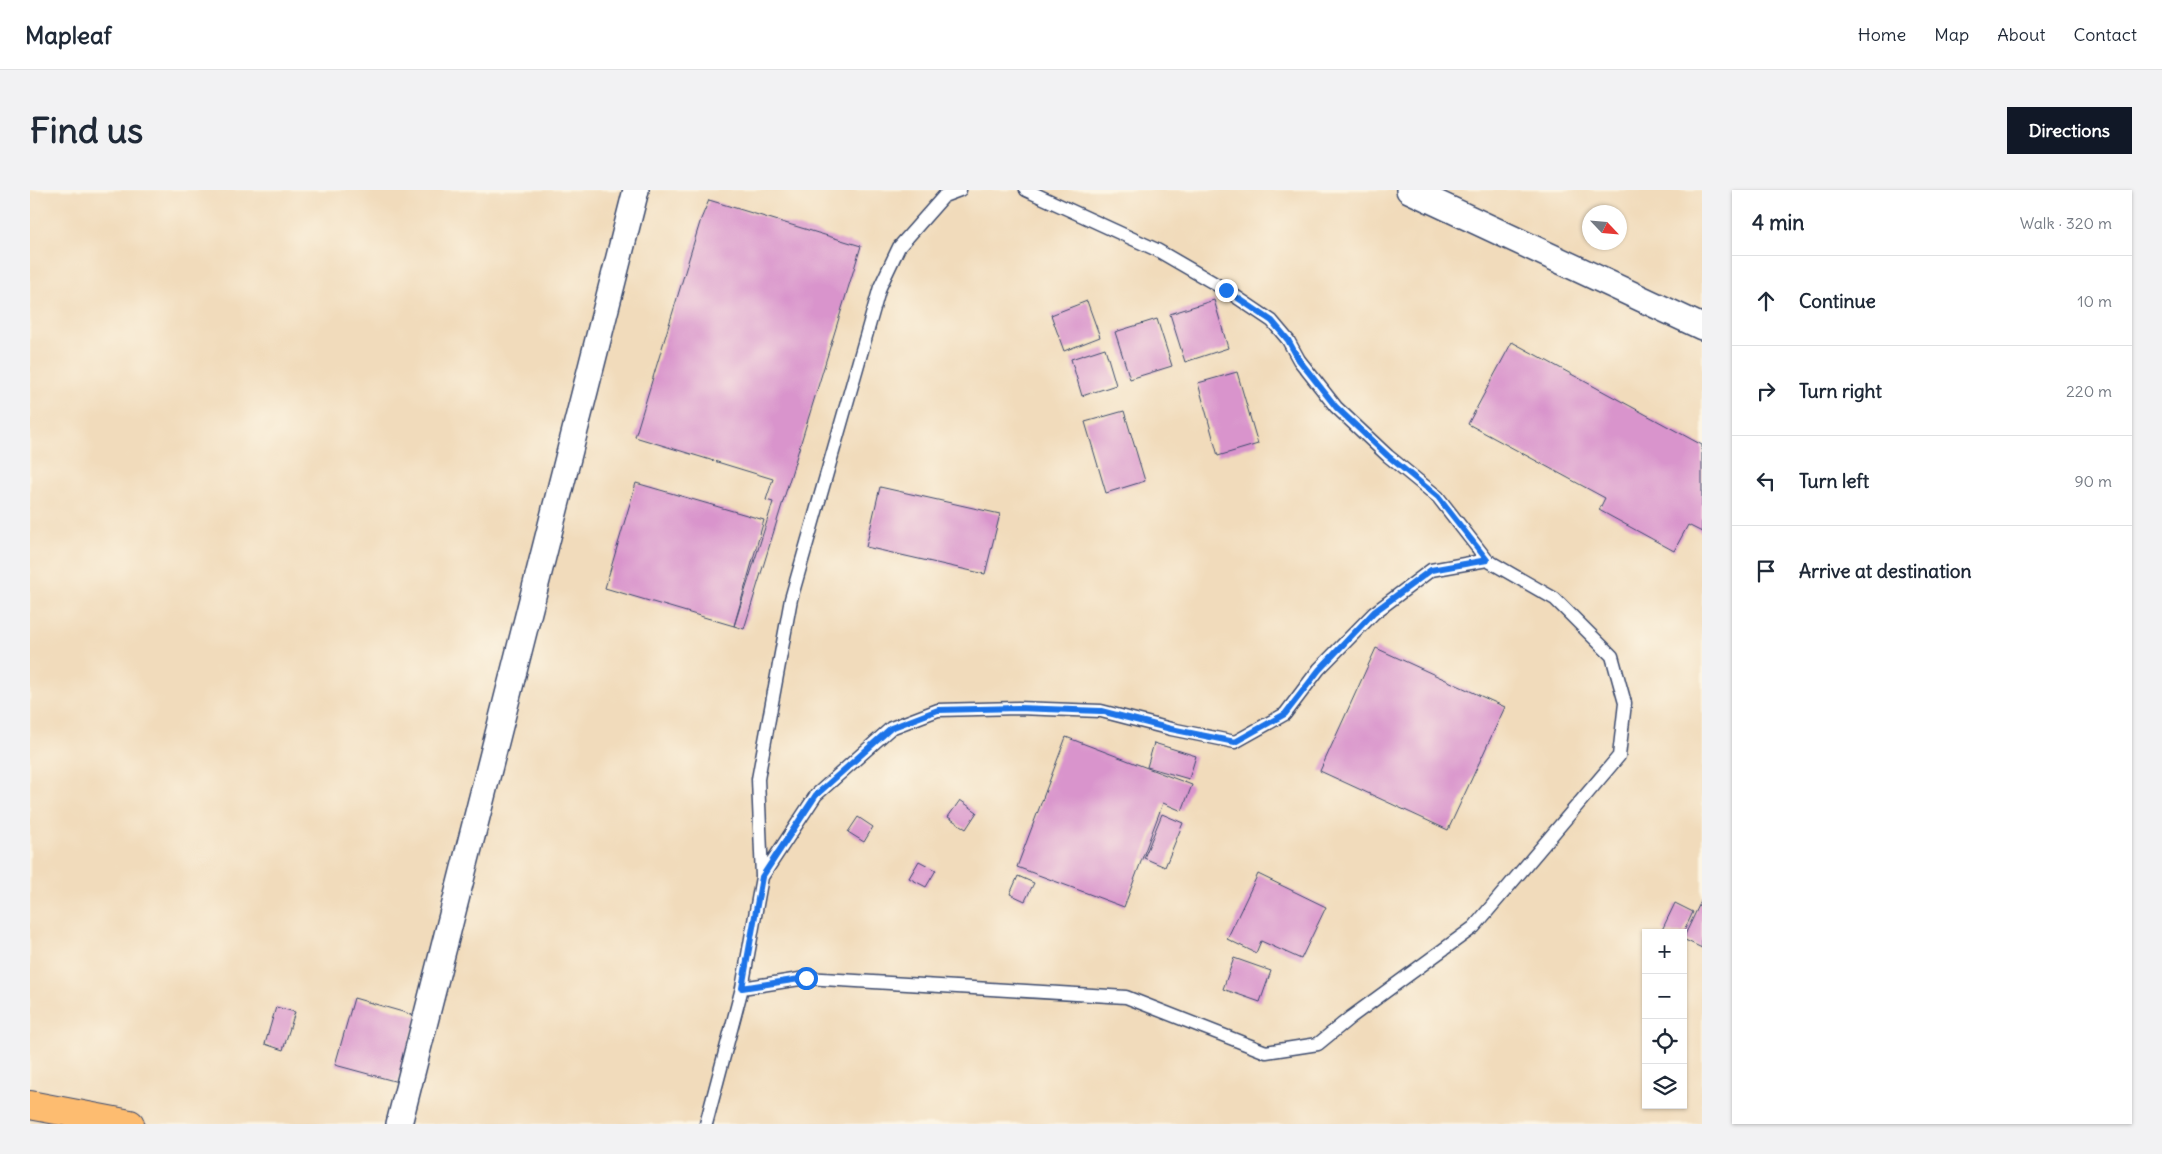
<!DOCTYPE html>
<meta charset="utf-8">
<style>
:root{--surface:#fff;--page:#f2f2f3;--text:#1f2937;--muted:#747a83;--line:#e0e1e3;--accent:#111827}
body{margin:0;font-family:Delius,sans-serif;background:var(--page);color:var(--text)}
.controls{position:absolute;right:15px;bottom:15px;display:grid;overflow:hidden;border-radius:0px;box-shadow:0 1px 4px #0004}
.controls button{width:45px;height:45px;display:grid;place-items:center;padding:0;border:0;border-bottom:1px solid var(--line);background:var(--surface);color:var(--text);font:25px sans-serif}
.compass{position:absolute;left:1552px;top:15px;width:45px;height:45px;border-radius:50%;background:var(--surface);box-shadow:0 1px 4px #0004;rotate:116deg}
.stop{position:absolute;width:15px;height:15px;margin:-11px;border:4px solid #1a73e8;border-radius:50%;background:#fff}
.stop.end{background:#1a73e8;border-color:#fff;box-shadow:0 1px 5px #0008}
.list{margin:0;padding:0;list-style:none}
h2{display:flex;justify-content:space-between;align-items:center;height:65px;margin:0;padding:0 20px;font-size:21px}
h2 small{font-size:16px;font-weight:400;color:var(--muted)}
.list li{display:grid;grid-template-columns:32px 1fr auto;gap:15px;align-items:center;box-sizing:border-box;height:90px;padding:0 20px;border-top:1px solid var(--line)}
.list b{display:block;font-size:19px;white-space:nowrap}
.list em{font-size:16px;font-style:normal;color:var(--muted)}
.icon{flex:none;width:28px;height:28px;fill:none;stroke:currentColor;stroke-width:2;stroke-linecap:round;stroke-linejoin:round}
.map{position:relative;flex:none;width:1672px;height:934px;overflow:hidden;border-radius:0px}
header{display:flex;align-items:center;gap:30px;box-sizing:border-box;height:70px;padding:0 25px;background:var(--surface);border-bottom:1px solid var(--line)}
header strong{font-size:24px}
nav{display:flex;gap:28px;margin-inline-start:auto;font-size:18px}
.intro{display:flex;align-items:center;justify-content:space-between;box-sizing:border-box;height:120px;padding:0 30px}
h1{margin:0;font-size:35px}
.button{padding:12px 22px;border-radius:0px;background:var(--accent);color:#fff;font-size:18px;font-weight:700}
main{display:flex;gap:30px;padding:0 30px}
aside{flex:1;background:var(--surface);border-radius:0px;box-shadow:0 1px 4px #0004}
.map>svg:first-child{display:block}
.building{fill:#d994cc}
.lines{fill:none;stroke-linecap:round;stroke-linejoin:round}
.service-casing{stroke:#3b496c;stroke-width:15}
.minor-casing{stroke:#3b496c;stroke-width:28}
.trunk-casing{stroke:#3b496c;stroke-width:30}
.service{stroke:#fff;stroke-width:12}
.minor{stroke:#fff;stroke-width:25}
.trunk{stroke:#fdbc6f;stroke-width:28}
.route{stroke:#1a73e8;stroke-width:6}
</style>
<header>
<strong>Mapleaf</strong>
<nav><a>Home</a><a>Map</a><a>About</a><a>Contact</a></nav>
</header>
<div class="intro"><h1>Find us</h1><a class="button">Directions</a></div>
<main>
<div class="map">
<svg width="1672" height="934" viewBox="0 0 1672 934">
<rect width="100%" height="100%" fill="#fcf5e5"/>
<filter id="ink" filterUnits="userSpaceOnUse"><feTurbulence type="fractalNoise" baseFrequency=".02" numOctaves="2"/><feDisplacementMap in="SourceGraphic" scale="10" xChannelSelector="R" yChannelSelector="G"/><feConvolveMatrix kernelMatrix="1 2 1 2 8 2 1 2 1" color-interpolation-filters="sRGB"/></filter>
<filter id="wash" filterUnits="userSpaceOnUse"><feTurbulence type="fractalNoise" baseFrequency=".0096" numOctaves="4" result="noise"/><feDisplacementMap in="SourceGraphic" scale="20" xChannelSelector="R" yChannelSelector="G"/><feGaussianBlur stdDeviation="1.12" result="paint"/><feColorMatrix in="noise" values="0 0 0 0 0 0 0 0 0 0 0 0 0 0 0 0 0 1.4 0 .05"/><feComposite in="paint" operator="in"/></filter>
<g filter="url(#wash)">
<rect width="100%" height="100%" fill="#f1dbbb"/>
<g id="blocks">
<path class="building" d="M679,10l152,46 -117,383 -10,-3 39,-124 -7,-2 7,-21 -138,-42 66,-218z
M1184,110l14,48 -43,14 -15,-48z
M1057,111l13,36 -36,14 -13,-36z
M1127,129l15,47 -42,13 -15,-47z
M1482,152l190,103v87l-14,-7 -14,26 -75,-41 6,-12 -137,-74z
M1075,158l11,37 -34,11 -11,-37z
M1207,182l21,72 -40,12 -20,-73z
M1094,221l21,70 -39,12 -21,-71z
M606,293l128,37 -30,106 -129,-38z
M850,297l120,27 -15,60 -119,-27z
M1346,458l129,59 -57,123 -128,-59z
M1036,547l126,48 -10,26 -19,-8 -39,104 -107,-40z
M1124,553l42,13 -7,23 -42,-12z
M930,610l17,12 -11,17 -18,-12z
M1132,624l21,9 -18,44 -21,-9z
M828,627l15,10 -9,15 -16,-10z
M889,671l17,9 -10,17 -17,-9z
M1228,684l68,33 -25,52 -40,-18 -5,12 -29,-14z
M988,686l16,7 -9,18 -15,-7z
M1672,709v49l-19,-9z
M1645,713l18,9 -10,21h-15l-6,-3z
M1204,768l37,13 -11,31 -37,-13z
M324,808l63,18 -19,66 -63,-17z
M246,817l19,5 -12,38 -18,-6z"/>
</g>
</g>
<g filter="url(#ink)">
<use href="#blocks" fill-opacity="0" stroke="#3b496c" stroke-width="1"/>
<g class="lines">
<g class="service-casing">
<path id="service" d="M732,687l54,-82 75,-67 47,-18 80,-2 83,3 70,18 64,13 50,-28 34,-45 55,-56 57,-43 56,-10
M712,798l64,-10 320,19 140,55 52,-8 33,-27 123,-90 145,-171 6,-53 -13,-47 -57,-57 -68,-39 -49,-63 -50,-41 -52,-49 -37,-47 -11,-20 -16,-19 -46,-31 -69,-40 -131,-60
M676,934l36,-136 20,-111 -4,-98 33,-180 89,-312 19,-40 45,-51 16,-6"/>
</g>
<g class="minor-casing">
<path id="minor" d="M1379,0l293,137
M369,934l237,-934"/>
</g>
<g class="trunk-casing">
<path id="trunk" d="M0,915l100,19"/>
</g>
<use href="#service" class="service"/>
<use href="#minor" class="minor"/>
<use href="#trunk" class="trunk"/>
</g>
</g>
<g class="lines" filter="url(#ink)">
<path class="route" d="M776,788l-64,10 20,-111 54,-82 75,-67 47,-18 80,-2 83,3 70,18 64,13 50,-28 34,-44 55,-58 57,-42 56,-10 -49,-63 -50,-41 -52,-49 -37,-47 -11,-20 -16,-19 -46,-31"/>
</g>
</svg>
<div class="controls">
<button>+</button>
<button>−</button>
<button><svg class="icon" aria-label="locate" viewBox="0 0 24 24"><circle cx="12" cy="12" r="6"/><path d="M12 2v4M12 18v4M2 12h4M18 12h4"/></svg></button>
<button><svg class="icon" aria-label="layers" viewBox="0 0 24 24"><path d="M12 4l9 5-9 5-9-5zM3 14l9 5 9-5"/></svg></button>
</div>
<svg class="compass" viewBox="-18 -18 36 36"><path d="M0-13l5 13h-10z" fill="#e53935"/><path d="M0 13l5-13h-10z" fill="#747a83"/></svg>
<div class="stop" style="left:776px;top:788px"></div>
<div class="stop end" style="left:1196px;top:100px"></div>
</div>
<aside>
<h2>4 min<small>Walk · 320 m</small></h2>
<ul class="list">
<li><svg class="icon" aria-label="ahead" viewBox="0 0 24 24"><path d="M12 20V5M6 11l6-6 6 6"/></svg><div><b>Continue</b></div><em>10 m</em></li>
<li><svg class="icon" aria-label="right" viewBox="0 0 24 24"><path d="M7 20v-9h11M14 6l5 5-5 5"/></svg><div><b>Turn right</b></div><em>220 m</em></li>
<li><svg class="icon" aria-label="left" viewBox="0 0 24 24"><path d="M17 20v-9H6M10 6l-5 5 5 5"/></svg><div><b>Turn left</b></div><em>90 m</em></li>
<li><svg class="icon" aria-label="arrive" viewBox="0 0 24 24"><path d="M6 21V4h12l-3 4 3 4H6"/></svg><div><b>Arrive at destination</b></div></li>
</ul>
</aside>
</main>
